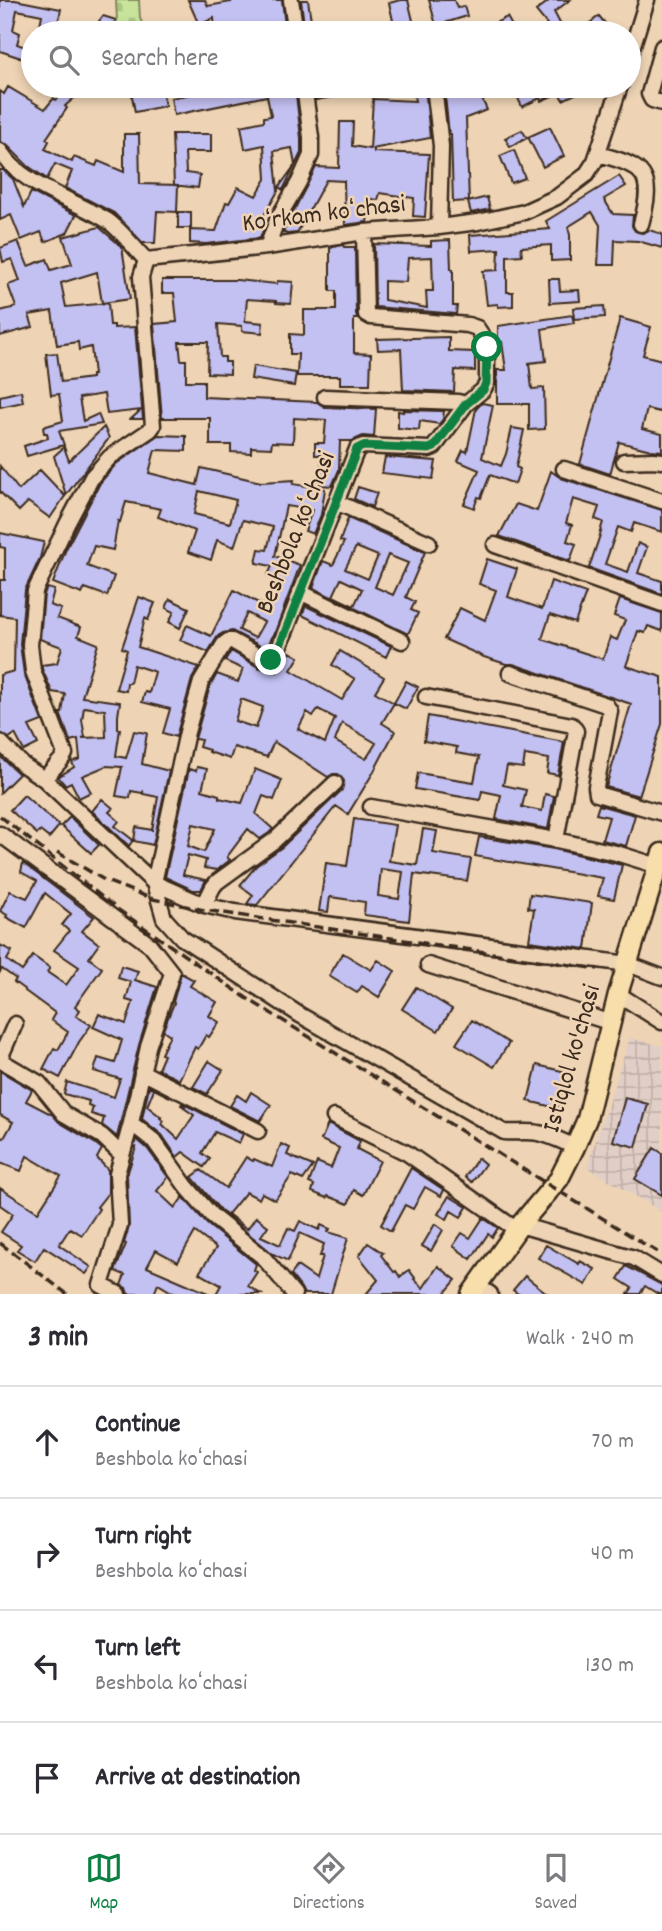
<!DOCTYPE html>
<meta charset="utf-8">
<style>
:root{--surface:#fff;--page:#f7f7f7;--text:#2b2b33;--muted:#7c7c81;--line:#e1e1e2;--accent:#0b8043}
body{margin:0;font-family:Dekko,sans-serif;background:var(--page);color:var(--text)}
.stop{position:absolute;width:21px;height:21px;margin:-16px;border:5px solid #0b8043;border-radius:50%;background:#fff}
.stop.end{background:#0b8043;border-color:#fff;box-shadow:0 2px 7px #0008}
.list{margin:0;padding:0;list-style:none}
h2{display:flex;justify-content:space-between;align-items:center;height:91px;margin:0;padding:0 28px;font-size:30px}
h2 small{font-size:23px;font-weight:400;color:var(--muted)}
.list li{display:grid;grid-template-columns:46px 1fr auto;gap:21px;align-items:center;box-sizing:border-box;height:112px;padding:0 28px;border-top:2px solid var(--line)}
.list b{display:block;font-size:26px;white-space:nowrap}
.list p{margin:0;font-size:23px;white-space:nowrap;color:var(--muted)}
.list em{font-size:23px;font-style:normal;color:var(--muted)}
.icon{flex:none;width:38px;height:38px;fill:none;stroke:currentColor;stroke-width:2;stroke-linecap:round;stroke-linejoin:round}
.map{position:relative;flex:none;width:662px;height:1294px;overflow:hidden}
.search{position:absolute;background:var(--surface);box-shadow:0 4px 10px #0003;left:21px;right:21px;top:21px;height:77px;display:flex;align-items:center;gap:18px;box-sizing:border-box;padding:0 24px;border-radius:38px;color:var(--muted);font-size:26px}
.sheet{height:539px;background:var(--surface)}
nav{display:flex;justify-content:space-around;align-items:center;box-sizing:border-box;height:98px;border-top:2px solid var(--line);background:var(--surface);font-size:19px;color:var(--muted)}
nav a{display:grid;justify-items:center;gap:4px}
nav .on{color:var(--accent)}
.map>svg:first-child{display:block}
.industrial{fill:url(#industrial-grid)}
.cemetery{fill:url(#cemetery-stones);stroke:#82875c;stroke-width:2}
.building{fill:#c3c0f2;stroke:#3b2a1e;stroke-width:2;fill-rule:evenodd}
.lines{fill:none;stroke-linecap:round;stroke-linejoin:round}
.minor-casing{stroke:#3b2a1e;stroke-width:19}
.major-casing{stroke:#3b2a1e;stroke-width:23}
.minor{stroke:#eed4b5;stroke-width:14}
.major{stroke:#f8deab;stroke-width:18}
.rail{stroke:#3b2a1e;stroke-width:3.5;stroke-dasharray:10 5;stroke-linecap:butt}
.route{stroke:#0b8043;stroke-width:9}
.labels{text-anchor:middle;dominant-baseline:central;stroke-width:5;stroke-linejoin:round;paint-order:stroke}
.street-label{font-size:26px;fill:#3b2a1e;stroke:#eed4b5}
</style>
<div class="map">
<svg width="662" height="1294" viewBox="0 0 662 1294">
<defs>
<pattern id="industrial-grid" width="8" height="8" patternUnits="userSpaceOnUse" patternTransform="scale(1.75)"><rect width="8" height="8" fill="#e1cec7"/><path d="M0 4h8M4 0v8" fill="none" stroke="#c2b1aa"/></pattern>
<pattern id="cemetery-stones" width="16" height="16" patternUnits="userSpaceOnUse" patternTransform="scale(1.75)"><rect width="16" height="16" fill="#c8e49b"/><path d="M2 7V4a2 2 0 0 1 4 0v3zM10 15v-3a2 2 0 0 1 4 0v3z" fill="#adc485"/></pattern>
</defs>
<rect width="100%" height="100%" fill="#eed4b5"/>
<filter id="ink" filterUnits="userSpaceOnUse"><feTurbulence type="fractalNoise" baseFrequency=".0143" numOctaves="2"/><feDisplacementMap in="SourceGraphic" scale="14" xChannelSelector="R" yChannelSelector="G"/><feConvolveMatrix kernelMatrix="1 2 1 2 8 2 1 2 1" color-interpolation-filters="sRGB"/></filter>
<g filter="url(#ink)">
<path class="industrial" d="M630,1038l32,8v166l-75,-45z"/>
<path class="cemetery" d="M116,0h23l1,18 6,15h-37l8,-12z"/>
<path class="building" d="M0,0h15l46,9 -4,19 -17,-3 2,-10 -25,-5 -4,20 7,3 -3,11 16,6v12l-33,-11z
M188,0h17l3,6 23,-4 -1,-2h52l3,26 -45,6 1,1h-26l-1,-15 -15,7z
M301,0h7l5,33h-8z
M401,0h7l8,33h-42v-3l20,-5 -5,-22z
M429,0h25l3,8 7,-2 3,10 -22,7 3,10h-30v-1l26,-9 -8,2z
M550,0h20l-16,12 11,21h-11l-18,-22z
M103,16l13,4 -10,13h-16z
M599,16l14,17h-36z
M507,17l9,16h-40z
M72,86h16l-23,20 2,2 -21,31 3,2 -4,8 27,13 2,-5 22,9 2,-5 26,11v-38h15l1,50 38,1 -1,27 -20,-1 -2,32h-12l-29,-30 -49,-25 7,-17 -17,-7 -8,15 -19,-13 -21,-21 -7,-3v-51l4,3 4,-7 37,22 9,-11 2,2z
M130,86h31l4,20 -30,6z
M233,86h62l6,52v15l-18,37 -4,-3 16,-22 -3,-17 -18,3 4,40 -16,28 5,2 -7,17 -54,6 -16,-1v-13l26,1 10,-29 3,1 9,-16 18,9 10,-17 -2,-34 -19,4 -4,-23 23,-5v-4l7,-1 -4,-20 -93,19 -3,-17z
M314,86h23l1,10 -22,4z
M416,86h9l5,52 -58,11h2v3l55,2 -4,63 -12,-1 1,-18 -34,-5 -2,7 -7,-1 -4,23 -22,3 -1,-44 -18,-1 -29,53 -10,1 -4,-2 33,-65 23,1 1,-46h13l-1,24 18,3 3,-50 42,2 -2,-11h4z
M444,86h32l11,24 -21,8 3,83 -16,1 -2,-68h-2z
M520,86h72l-29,14 -4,-7 -18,8 -1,-3 -18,9 -5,-11 6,-3z
M550,127l14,29 -21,11 -15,-30z
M522,130l5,8 -17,9 -5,-9z
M172,134h39v18h-26l1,21 14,2 -2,13 -24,-3z
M514,150l11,28 -14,5 -11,-27z
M0,170h3l10,9 11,28 7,-15 45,23 -9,18 -22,9 -4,-10 -20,8 -10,-25 -11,5z
M619,176l7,10 -22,13 9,15 20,1 -1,11 3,5 8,2 6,-3 13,4v14l-24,-7 -23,-1 -1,25h-16l2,-40 -8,-13 -24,15 2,8v25l-19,1v-16l-30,2 1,8 -15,1v36h6v14l-15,1v-3l-11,1 -4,-34 15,-1 1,-21 -28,2 -1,-16 80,-6 -4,-8z
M487,197l3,12 -19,4 -3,-11z
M178,212h13v16h-13z
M99,227l23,20 8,52 -28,4 -5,-31 -36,11 5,24 42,-4 2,22h4v3l21,-1 8,92h-12l10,-9 -34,4 -3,-20 -25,4 4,23 15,-7 4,10 -43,7 5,14 -37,11 -3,-10 24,-8 -1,-5h-3l-1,-6 20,-6 -4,-27 -8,1 -5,-41 11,-1 4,29 30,-4v-3h3l-3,-28 -12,3 -1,-8 -21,3 -5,-34 -23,4 4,12 -33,9v-25l16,-4 -8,-22 12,-4 -8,-22 -9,3 -3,-14 18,-7 10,25 19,-7 4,11 21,-6 -9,-27z
M450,240l1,29h2v37h4l-1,8 -81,-7 -1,-63 57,2v-5zM432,257l1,34h-7l1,17 -43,-8v-19l22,1 2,-24z
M343,245l1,2h11l1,67 2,5h-4v34l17,1 -1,30h-30v-8h-43l1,-22h-8v-20l14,1v-25h32v-19h-6v-44z
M549,279h10l1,12 19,-1 1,11 -30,2z
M162,280h75l40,4v-3l16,1 -2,22 -15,-1v-2l-29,-2 -2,22 18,2 -1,10 -20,-2v-5l-24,-2 2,33h5v5h5v12l-23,-1 1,-31h-29l2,18h5v21h18v16l113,5 8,5 51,2 -2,28 -11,-1 -11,5h-12l-1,29 -7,16 -12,-1 2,-30h-7v-12h9l2,-23 -32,-2 -1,25 -21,-1 -1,6 -20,-1v6l-20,-1v-7h-21v-27h-48l-8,-94 23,-2 -3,-29h-12z
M604,306l1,11 -31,2 -1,-11z
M572,315l2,8 -32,6 4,32 -17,2 3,26 12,-1 1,41 -16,1v-26h-32v-34h9l-4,-28 -4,1v-17z
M620,318l31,9 -8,28 19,5v45l-2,7 -13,-3 -5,20 20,5v17l-11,-1 -32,-8 -9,32 -30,-10z
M449,337v14l26,1v19l-20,-1 -1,22 -51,-2 -2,-41 -23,1 -1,-11z
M253,366l43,7 -2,13 -43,-7z
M21,391l2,11 -23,5v-11z
M482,403l11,2 -11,53 19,8 5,-12 6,-26 12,2 -8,37 4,2 -5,15 -25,-9 -9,23 -3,-1 -4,11 -10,-4 15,-34 -21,-9 5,-11 4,2 9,-43z
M403,410l41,1 -1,8 -4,5 -19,-3 -1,9 -21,-2v-17l5,1z
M104,427l5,11 -43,57 -12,-39 10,-9 5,14z
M158,435l28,1v15l-31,-1 -6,23 48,12 4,-17 60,14 33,-2 -1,4 32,5 -4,26 -8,19 -8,-3 7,-21 -26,-4 -11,50 25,9 -25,67 -9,17 -34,-18 -9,2 -5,3 -10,16 -28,-12 7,-15 24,11 23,-46 30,16 11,-29 -7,-2 4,-9 -16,-3 3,-14 8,1 6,-23 -30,-7 -9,27 -17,-7 -6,20 -23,-8 7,-21 -37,-14 3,-8 -35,-7 -6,20 -2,-1 -5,29 -19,-4 -7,20 27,10 -7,20 -22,-8 -3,6 -29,-11 13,-34 34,-66 16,-19zM199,491l37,9 -6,23 -36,-9zM247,613l17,9 -9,16 -16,-8z
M385,457l51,4 -3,18 -51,-6z
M0,466l19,24 21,-20 25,26 -15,22 -22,-16 -9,9 -19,-19z
M551,471l10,7 101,32v22l-28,-9 -3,9 -13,-5 -13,37 23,8 10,-29 9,4 -9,26 24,8v13l-73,-26 12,-36h-1l3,-10 -8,-3 4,-12 -26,-8 -7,24 6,2 -5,16 9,3 -6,17 -71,-25 17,-32 21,7z
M358,487l19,6 -5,14 -18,-8z
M348,518l77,34 -19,45 9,5 -4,8 7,3 -10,21 -95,-46 10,-27 10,4 11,-23 -4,-1zM356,547l22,9 -10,23 -23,-10zM388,555l20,8 -15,32 -18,-8zM341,579l21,10 -8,17 -21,-10z
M0,533l44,9 -4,16 -15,32 -5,54 4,30 18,47 -13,5 9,18 -14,7 -9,-17 -6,4 -9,-5v-58l14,-4 1,-54 -15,-2v-35h5v-32l-5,-1z
M487,559l30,10 -9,28 34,12 9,-28 35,12 -11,30 -25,-8 -8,24 61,20 7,-22 7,3 8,-20 -11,-4 6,-17 42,14v18l-14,-5 -3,7 -7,-2 -12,35 36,11v47l-23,72 -33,-9 25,-83 -118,-40h-7l-22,-7 -40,-18 16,-31 25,12 11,-30 -17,-6z
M47,588l7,2 -4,15 11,4 -4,9 24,9 -3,9 20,8 -16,53 38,5 -2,14v13h2l-4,27 10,2 8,-27 13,2 -5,31 27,7 -16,74 -19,-4 2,-14 16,3 6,-33 -15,-3v-2l-1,1 -11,-2 -1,7 -14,-2 6,-29 -16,-1 -24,10 9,16 -12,6 -8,-16 -6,3 -7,-8 16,-10 -2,-5 8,-3 -2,-20 -8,2 -10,-28h2l3,-19 -13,-2 -10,-23v-4l15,-2 5,-16 -22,-8 4,-45zM84,707l21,3 1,27 -24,1 3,-1 -3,-17z
M139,597l16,6 -7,17 -3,-2 -7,29 61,20 -7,12 -16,58 -13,-4 7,-24 -28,-7 3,-10 4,1 6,-21 -21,-7 -4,18h-3l-1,8 -10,-2 11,-39 -5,-2z
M170,599l19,9 -9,20 -11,-6 5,-10 -8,-4z
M306,606l85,40 -5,11 -84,-42z
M231,651l29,17 13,1 4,3 4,-8 2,1 7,-13 9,5 -8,13 51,30 13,-21 -23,-14 8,-14 44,26 -9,15 19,11 -12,20 13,8 -22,42 -25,41 -12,-8 -79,99 -10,-1 6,-9 -13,-10 16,-19 26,-19 60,-57 2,-9 -6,-7h-5l-5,3 -54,-35 -7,15 -33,-10 -4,12 -21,-7v-2l-10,-3 2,-7 -6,-1 15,-53 7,-12 21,8 5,-13 -18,-8zM241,699l22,8 -7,21 -21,-7zM318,709l17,9 -10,25 -27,-14 9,-17 6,4zM342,723l34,20 -10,16 -31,-18z
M406,681l12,6 -12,22 -12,-6z
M428,716l136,26 -6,33 -11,-2 2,-14 -24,-4 -2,13 -16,-2 -4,19 23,5 -4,17 20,4 3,-17 9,2 -6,33 -52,-10 5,-24 -19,-4 -2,9 -65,-11 3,-16 56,9 5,-25 -23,-4 1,-6 -33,-6z
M0,756l19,18 -19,19z
M197,767l10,2 -5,21 17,5v3l23,5 13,-34 27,11 -8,20 -11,-4 -7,18 17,15 -4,4 -9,6 -12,-10 -21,28 3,3 -13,10 -13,-2 2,-8 -18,-5 -5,20 23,5 -5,10h-8l-28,-13 24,-108 7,2zM193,824l22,5 -11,23 -16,-6z
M24,795l35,31 -10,12 -9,-7 -3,3 -27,-24z
M102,799l11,9 -4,4 10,9 -4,5 18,14 -4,6 -37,-35z
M599,805l36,10 -9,31 -24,-6 7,-23 -13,-3z
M70,817l29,28 -8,8 -30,-27z
M354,819l41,6 -6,36 28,4 6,-36 14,2 -4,22 38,6 -4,22 -53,-7 -5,47 -45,-6 1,-13 -35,-5 -2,15 -9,-1 7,-48 21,3zM381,869l22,3 -4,27 -21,-3z
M479,837l75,12 68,16 -8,34 -16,-3 5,-18 -128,-22z
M23,863l71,54 -12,14 17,13 -10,14 13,10 -27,38 5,4 -4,6 15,9 -12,17 -19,36 -17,-9 11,-21 4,2 10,-18 -17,-12 4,-7 -30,-22v-1l-11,-8 2,-3 -14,-10 -2,3v-27l12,6 -5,9 15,11 11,-15 17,12 -3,4 19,13 13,-18 -25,-17 15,-19 -7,-6 9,-11 -26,-21 -19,35 -20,-11 1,-2 -7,-4 10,-20 17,7 10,-17 -16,-9z
M530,894l62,9 -6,46 -57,-8 5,-32 -6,-1z
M343,953l28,17 7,-10 17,11 -16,26 -17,-11 -5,7 -28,-17z
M121,966l17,5 -3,9 22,7 -18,58 -22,92 -15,-12 2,-7 -13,-4 2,-7 -5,-2 1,-4 -25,-7 3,-12 47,15 6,-18 -26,-8 4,-13 17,5 7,-23 -29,-13 6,-13 27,10 7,-22 -7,-2 5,-18 -13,-4z
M181,973l13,7 -4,6 27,16 -8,14 10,6 -10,15 -3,-2 -8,14 -3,-2 -16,33 -21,-11 6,-14 -3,-1 9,-19 -7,-5 11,-27 -1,-1z
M416,987l36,22 -14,22 -36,-22z
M472,1020l37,23 -15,24 -38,-23z
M209,1061l14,9 -16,24 -14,-7z
M537,1065l29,7 -9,36 -29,-7z
M0,1071l32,19 -6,11 27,14 6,7 37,22 6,5 -5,9 11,12v23l-11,14 2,2 -17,26 -12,-7 -11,17 32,22 -5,7 -42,-27 -9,14 -18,-11 4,-5 -20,-13 12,-18 -13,-9v-17l38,24 23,-36 -34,-20 -6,15 -21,-8v-26l4,1 9,-16 -13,-7z
M149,1086l21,11 -16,-8 -7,17 14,11 -1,1 4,3 -2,3 16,15 16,-24 -10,-7 1,-1 -4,-2 1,-2 61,31 -4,9 -24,-11 -13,21 8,6 -6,8 -21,-15 -6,5 -15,-22 -20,-16z
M251,1092l20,13 -11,16 -30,-15 7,-11 9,6z
M625,1098l23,6 -12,43 -23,-6z
M328,1124l32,17 -3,8 23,12 -17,34 -9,-5 -6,14 -20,-8 -1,2 -15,-6 2,-7 -5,-2 8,-21 14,6 8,-20 -18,-8z
M136,1139l11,9 21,29 -11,14 18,17 8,-11 24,27 49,40 -2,6 3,2 -9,14 13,8h-45l5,-9 -22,-12 17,-25 -21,-16 -17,30 -22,-12 -9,17 63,27h-35l-17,-10 -4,10h-26l-2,-6 -5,-3 4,-10 -10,-4 11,-27 -2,-1 5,-16 -2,-52 9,-28h-2z
M281,1144l9,4 -3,7 26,11 -10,14 -11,-5 -17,25 -13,-7 -3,6 -13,-7 -18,22 19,15 9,-12 12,9 -7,10 19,9 8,-17 7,3 5,-10 19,9 2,-5 9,4 -2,3 20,6 -17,56h-27l-3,-6 -10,-13 6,-9 19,13 7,-23h-3l4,-12 -24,-11 -12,28 -15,-7 -53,-44 -28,-33 9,-7 25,18 20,-31 7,4 1,-2 18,8z
M654,1148l8,5v42l-27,-16z
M478,1158l7,6 -13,18 -7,-5z
M411,1168l33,22 -3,6 -16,-9 -12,22 -8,-4 -14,26 -10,-6z
M449,1196l18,11 -6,10 -10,-6 -4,8 -9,-5z
M483,1218l15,10 -6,9 -4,-3 -17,25 -18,-13 9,-13 8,5z
M435,1224l8,6 -12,21 -9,-5z
M368,1243l15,10 -2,2 13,17 2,-1 4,6 9,-7 6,8 -1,1 9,9 15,-22 18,14 -12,14h-78l12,-14 -19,-24z
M546,1245l33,19 1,-3 15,8 -9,16 -48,-27z
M626,1266l36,19v9h-4l-13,-8 -5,8h-12l4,-6 -14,-9z
M525,1276l23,18h-30l-5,-4z"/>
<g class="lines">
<g class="minor-casing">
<path id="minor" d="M291,0l5,33
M662,47l-13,47 3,6 10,3
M629,58l18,-58
M434,86l7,60 -2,81
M0,151c23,36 74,48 108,70 13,9 27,28 38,39l121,-13 97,-15 75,-5 39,-5 46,-10 33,-15 29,-22 9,-14 25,-75
M598,154c47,12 57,20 43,70
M267,247l11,-29 21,-36 12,-27v-18l-7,-51
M325,397l133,5 8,2
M624,461l29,-1 9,1
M564,469l98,32
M336,502l93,41
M495,545l167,59
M300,592l102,49
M510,673l96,32 4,6 -14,76 1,7 65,19
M426,697l146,28 4,6 -20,109 60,13 42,13
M0,742l23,23 21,14 110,104 33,-151 14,-50 23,-38 4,-3h4l33,19h6l6,-7 80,-204 6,-3 66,3 5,-2 32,-43 17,-14 4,-7v-36l-2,-7 -8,-12 -9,-3 -97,-8 -5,-3 -2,-82
M44,779l18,-20 3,-5 -32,-83 -3,-26 5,-54 32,-67 25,-47 18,-20 40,-27 3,-4 -12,-149 5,-17
M371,807l185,33
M0,834l150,111 22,28 -24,74 -17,76 -14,51 3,51 -19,60 17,9
M154,883l50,22 31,7 393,52 34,13
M154,883l10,35 18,20 118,77 204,117c11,1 23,-1 34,1 13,2 25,9 37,14
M204,905l9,-18 4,-5 58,-42 60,-57
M428,965l184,58
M618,994l44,28
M15,1024l-14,32 2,6 36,21 25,31 38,22 20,19
M142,1072l116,59
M334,1117l73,36 110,77
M131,1123l23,18 32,45 27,31 50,40 31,37
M520,1225l114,33 28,17
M478,1286l12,8"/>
</g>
<g class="major-casing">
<path id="major" d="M471,1294l49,-69 39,-46 16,-32 12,-28 31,-125 44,-141"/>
</g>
<use href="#minor" class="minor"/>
<use href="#major" class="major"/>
<path class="rail" d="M0,816l117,93 131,90 414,256
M57,852l49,29 47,18 51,11 394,59
M0,1243l67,51"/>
</g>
</g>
<g class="lines" filter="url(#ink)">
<path class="route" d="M271,660l6,-7 80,-204 6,-3 66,3 5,-2 32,-43 17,-14 3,-7 1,-36"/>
</g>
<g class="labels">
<g class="street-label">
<text transform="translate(324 215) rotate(-7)">Koʻrkam koʻchasi</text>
<text transform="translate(297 533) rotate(-68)">Beshbola koʻchasi</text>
<text transform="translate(573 1059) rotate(-74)">Istiqlol ko'chasi</text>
</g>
</g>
</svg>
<div class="stop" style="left:487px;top:347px"></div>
<div class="stop end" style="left:271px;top:660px"></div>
<div class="search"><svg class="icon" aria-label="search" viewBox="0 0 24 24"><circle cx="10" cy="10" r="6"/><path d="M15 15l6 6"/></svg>Search here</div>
</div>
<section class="sheet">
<h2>3 min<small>Walk · 240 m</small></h2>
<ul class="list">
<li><svg class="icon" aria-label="ahead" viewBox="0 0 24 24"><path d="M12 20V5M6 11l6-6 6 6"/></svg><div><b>Continue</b><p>Beshbola koʻchasi</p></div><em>70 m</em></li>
<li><svg class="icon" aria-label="right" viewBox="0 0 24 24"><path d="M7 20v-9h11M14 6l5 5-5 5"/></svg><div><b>Turn right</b><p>Beshbola koʻchasi</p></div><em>40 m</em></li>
<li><svg class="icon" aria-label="left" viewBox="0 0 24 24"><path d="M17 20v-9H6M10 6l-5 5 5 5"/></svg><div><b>Turn left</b><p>Beshbola koʻchasi</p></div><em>130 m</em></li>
<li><svg class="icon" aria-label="arrive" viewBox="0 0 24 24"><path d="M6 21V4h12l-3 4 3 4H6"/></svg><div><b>Arrive at destination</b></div></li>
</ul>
</section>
<nav>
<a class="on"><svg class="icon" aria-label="map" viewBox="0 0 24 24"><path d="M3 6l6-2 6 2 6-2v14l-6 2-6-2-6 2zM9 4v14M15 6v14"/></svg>Map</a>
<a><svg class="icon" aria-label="directions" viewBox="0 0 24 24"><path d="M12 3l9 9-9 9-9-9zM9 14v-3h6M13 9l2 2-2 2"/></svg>Directions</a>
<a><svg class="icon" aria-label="saved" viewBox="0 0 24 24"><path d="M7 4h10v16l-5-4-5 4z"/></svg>Saved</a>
</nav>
